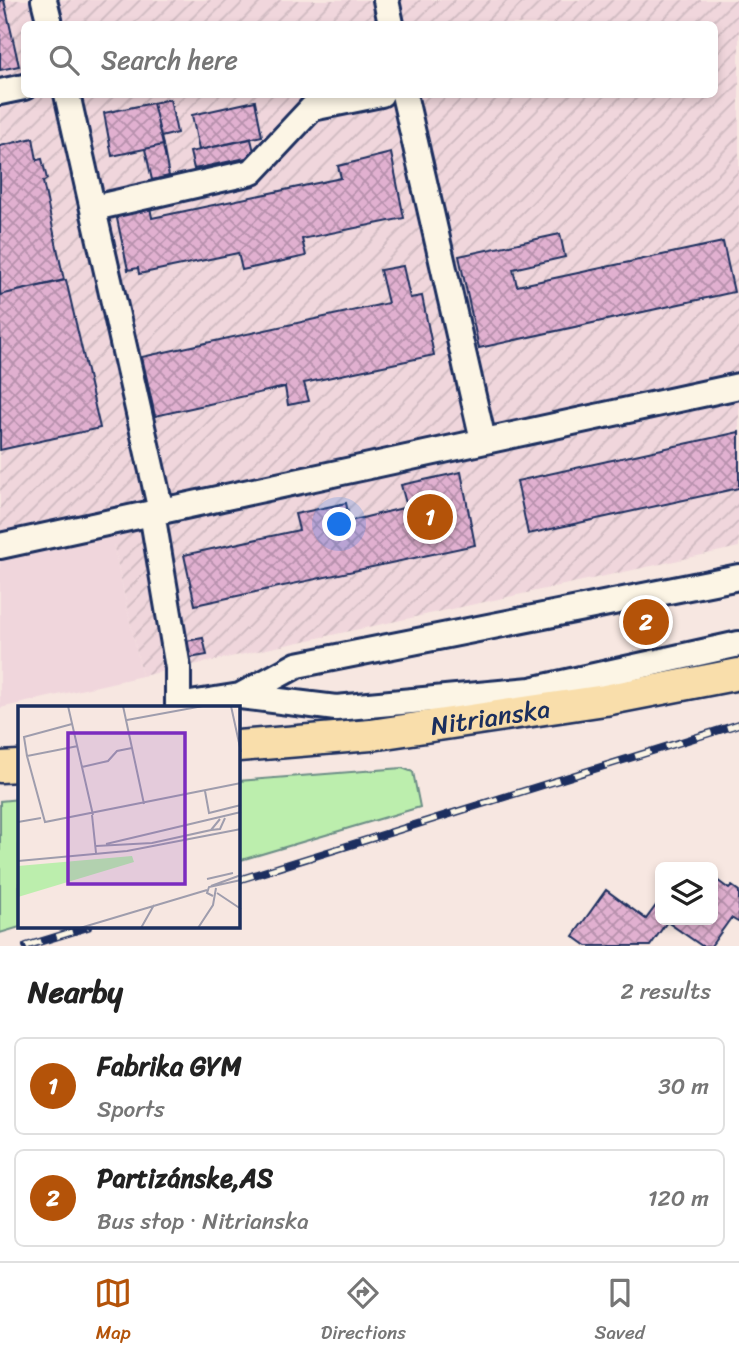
<!DOCTYPE html>
<meta charset="utf-8">
<style>
:root{--surface:#fff;--page:#f2f2f2;--text:#222;--muted:#767676;--line:#e0e0e0;--accent:#b45309}
body{margin:0;font-family:Sriracha,sans-serif;background:var(--page);color:var(--text)}
.controls{position:absolute;right:21px;bottom:21px;display:grid;overflow:hidden;border-radius:10px;box-shadow:0 4px 10px #0003}
.controls button{width:63px;height:63px;display:grid;place-items:center;padding:0;border:0;border-bottom:2px solid var(--line);background:var(--surface);color:var(--text);font:35px sans-serif}
.you{position:absolute;left:340px;top:525px;width:24px;height:24px;margin:-18px;border:5px solid #fff;border-radius:50%;background:#1a73e8;box-shadow:0 0 0 10px #1a73e833}
.badge{display:grid;place-items:center;width:46px;height:46px;border-radius:50%;background:var(--accent);color:#fff;font-size:23px;font-weight:700}
.pin{position:absolute;translate:-50% -50%;border:4px solid #fff;box-shadow:0 2px 7px #0006}
.list{margin:0;padding:0;list-style:none}
h2{display:flex;justify-content:space-between;align-items:center;height:91px;margin:0;padding:0 28px;font-size:30px}
h2 small{font-size:23px;font-weight:400;color:var(--muted)}
.list li{display:grid;grid-template-columns:46px 1fr auto;gap:21px;align-items:center;box-sizing:border-box;height:98px;margin:0 14px 14px;padding:0 14px;border:2px solid var(--line);border-radius:10px}
.list b{display:block;font-size:26px;white-space:nowrap}
.list p{margin:0;font-size:23px;white-space:nowrap;color:var(--muted)}
.list em{font-size:23px;font-style:normal;color:var(--muted)}
.icon{flex:none;width:38px;height:38px;fill:none;stroke:currentColor;stroke-width:2;stroke-linecap:round;stroke-linejoin:round}
.map{position:relative;flex:none;width:739px;height:946px;overflow:hidden}
.search{position:absolute;background:var(--surface);box-shadow:0 4px 10px #0003;left:21px;right:21px;top:21px;height:77px;display:flex;align-items:center;gap:18px;box-sizing:border-box;padding:0 24px;border-radius:10px;color:var(--muted);font-size:26px}
.sheet{height:315px;background:var(--surface)}
nav{display:flex;justify-content:space-around;align-items:center;box-sizing:border-box;height:98px;border-top:2px solid var(--line);background:var(--surface);font-size:19px;color:var(--muted)}
nav a{display:grid;justify-items:center;gap:4px}
nav .on{color:var(--accent)}
.map>svg:first-child{display:block}
.built{fill:#f0d6dc}
.industrial{fill:url(#industrial-furrows);fill-rule:evenodd}
.green{fill:#bceead;stroke:#6c8e86;stroke-width:2}
.building{fill:url(#building-cross-hatch);stroke:#1b2f5e;stroke-width:2}
.lines{fill:none;stroke-linecap:round;stroke-linejoin:round}
.minor-casing{stroke:#1b2f5e;stroke-width:30}
.major-casing{stroke:#1b2f5e;stroke-width:35}
.minor{stroke:#fcf5e5;stroke-width:24}
.major{stroke:#f9deab;stroke-width:30}
.rail-casing{stroke:#1b2f5e;stroke-width:8}
.rail{stroke:#fcf5e5;stroke-width:5;stroke-dasharray:16;stroke-linecap:butt}
.labels{text-anchor:middle;dominant-baseline:central;stroke-width:5;stroke-linejoin:round;paint-order:stroke}
.street-label{font-size:26px;fill:#1b2f5e;stroke:#fcf5e5}
.inset-road{fill:none;stroke:#9f9dad;stroke-width:2}
.view{fill:#7b2cbf;fill-opacity:0.15;stroke:#7b2cbf;stroke-width:3.5}
.inset-edge{fill:none;stroke:#1b2f5e;stroke-width:3.5}
</style>
<div class="map">
<svg width="739" height="946" viewBox="0 0 739 946">
<defs>
<pattern id="industrial-furrows" width="10" height="10" patternUnits="userSpaceOnUse" patternTransform="scale(1.75)"><rect width="10" height="10" fill="#f0d6dc"/><path d="M-1 1l2-2M0 10L10 0M9 11l2-2" fill="none" stroke="#cdb8bf"/></pattern>
<pattern id="building-cross-hatch" width="8" height="8" patternUnits="userSpaceOnUse" patternTransform="scale(1.75)"><rect width="8" height="8" fill="#e1b0d0"/><path d="M0 0l8 8M0 8l8-8" fill="none" stroke="#b690ac"/></pattern>
</defs>
<rect width="100%" height="100%" fill="#f7e7e1"/>
<filter id="ink" filterUnits="userSpaceOnUse"><feTurbulence type="fractalNoise" baseFrequency=".0143" numOctaves="2"/><feDisplacementMap in="SourceGraphic" scale="14" xChannelSelector="R" yChannelSelector="G"/><feConvolveMatrix kernelMatrix="1 2 1 2 8 2 1 2 1" color-interpolation-filters="sRGB"/></filter>
<g filter="url(#ink)">
<path class="built" d="M110,529l32,147 -142,32v-155z"/>
<path class="industrial" d="M0,0h739v547l-597,129 -32,-147 -110,24zM24,24h690v70h-690z"/>
<path class="green" d="M402,768l11,4 7,35 -182,54v-80z
M19,799l1,128 -20,6v-132z"/>
<path class="building" d="M0,0h4l15,66 -19,4z
M170,99l7,34 -16,4 -8,-34z
M255,101l7,35 -63,14 -7,-35z
M153,103l10,42 -51,11 -8,-43z
M33,138l4,22 5,-1 5,20 -4,3 21,98 -64,15v-149z
M251,139l4,17 -61,13 -4,-17z
M163,145l6,31 -17,4 -7,-31z
M391,153l13,65 -102,21 4,17 -64,14 -4,-17 -99,21 -1,-6 -10,2 -12,-56 34,-7 2,11 189,-40 -3,-12z
M560,234l5,23 -52,12 4,17 206,-44 11,50 -255,56 -20,-92z
M403,266l7,32 12,-2 12,59 -130,28 5,18 -21,4 -3,-18 -130,29 -13,-59 246,-54 -8,-33z
M66,280l34,148 -100,22v-155z
M739,432v56l-211,46 -11,-53z
M461,472l14,73 -280,60 -11,-50 115,-25 -4,-16 51,-11 4,18 57,-14 -6,-22z
M203,638l4,17 -18,3 -3,-17z
M713,877l16,12 3,-3 7,5v30l-1,1 -7,-4 -20,28h-9l-35,-24 -17,24h-63l-14,-10 33,-46 40,29 14,-19v20h53z"/>
<g class="lines">
<g class="minor-casing">
<path id="minor" d="M44,0l6,24
M386,0l5,24
M0,92l24,-5
M67,94l94,417
M404,94l79,346
M94,208l158,-36 60,-64 69,-14
M152,513l26,155v40
M0,546l739,-160
M240,696l96,12 195,-18 208,-46
M178,706l62,-10 57,-31 442,-88"/>
</g>
<g class="major-casing">
<g id="major">
<path id="s1" d="M238,746l133,-11 234,-35 134,-26"/>
<path d="M0,767l19,-1"/>
</g>
</g>
<use href="#minor" class="minor"/>
<use href="#major" class="major"/>
<g class="rail-casing">
<path id="rail" d="M238,880l501,-156
M26,946l62,-19"/>
</g>
<use href="#rail" class="rail"/>
</g>
</g>
<g class="labels">
<g class="street-label">
<text stroke="none"><textPath href="#s1" startOffset="254">Nitrianska</textPath></text>
</g>
</g>
<g transform="translate(18 706)">
<rect width="222" height="222" fill="#f7e7e1"/>
<path d="M114,150l2,6 -116,35v-31z" fill="#bceead"/>
<path class="inset-road" d="M50,0l25,109M105,0l21,98M213,0l10,46M109,14l76,-14M60,40l-51,10 18,66 196,-39M9,50l-3,-19 48,-13M64,61l26,-6 9,-10 15,-3M187,85l4,22 32,-8M74,109l4,38M0,116l23,-4M193,124l9,-1 5,-11M88,138l135,-32M78,140l56,-3 59,-13 9,-11M0,155l109,-10 114,-22M189,173l26,-6M193,180l30,-11M199,187l24,16M195,190l-6,-3 2,-6 32,-7M62,222l127,-38M123,222l13,-23M180,222l15,-23 3,-17"/>
<path class="view" d="M50,27h117v151h-117z"/>
<rect width="222" height="222" class="inset-edge"/>
</g>
</svg>
<div class="controls">
<button><svg class="icon" aria-label="layers" viewBox="0 0 24 24"><path d="M12 4l9 5-9 5-9-5zM3 14l9 5 9-5"/></svg></button>
</div>
<div class="you"></div>
<div class="pin badge" style="left:430px;top:517px">1</div>
<div class="pin badge" style="left:646px;top:622px">2</div>
<div class="search"><svg class="icon" aria-label="search" viewBox="0 0 24 24"><circle cx="10" cy="10" r="6"/><path d="M15 15l6 6"/></svg>Search here</div>
</div>
<section class="sheet">
<h2>Nearby<small>2 results</small></h2>
<ul class="list">
<li><span class="badge">1</span><div><b>Fabrika GYM</b><p>Sports</p></div><em>30 m</em></li>
<li><span class="badge">2</span><div><b>Partizánske,AS</b><p>Bus stop · Nitrianska</p></div><em>120 m</em></li>
</ul>
</section>
<nav>
<a class="on"><svg class="icon" aria-label="map" viewBox="0 0 24 24"><path d="M3 6l6-2 6 2 6-2v14l-6 2-6-2-6 2zM9 4v14M15 6v14"/></svg>Map</a>
<a><svg class="icon" aria-label="directions" viewBox="0 0 24 24"><path d="M12 3l9 9-9 9-9-9zM9 14v-3h6M13 9l2 2-2 2"/></svg>Directions</a>
<a><svg class="icon" aria-label="saved" viewBox="0 0 24 24"><path d="M7 4h10v16l-5-4-5 4z"/></svg>Saved</a>
</nav>
